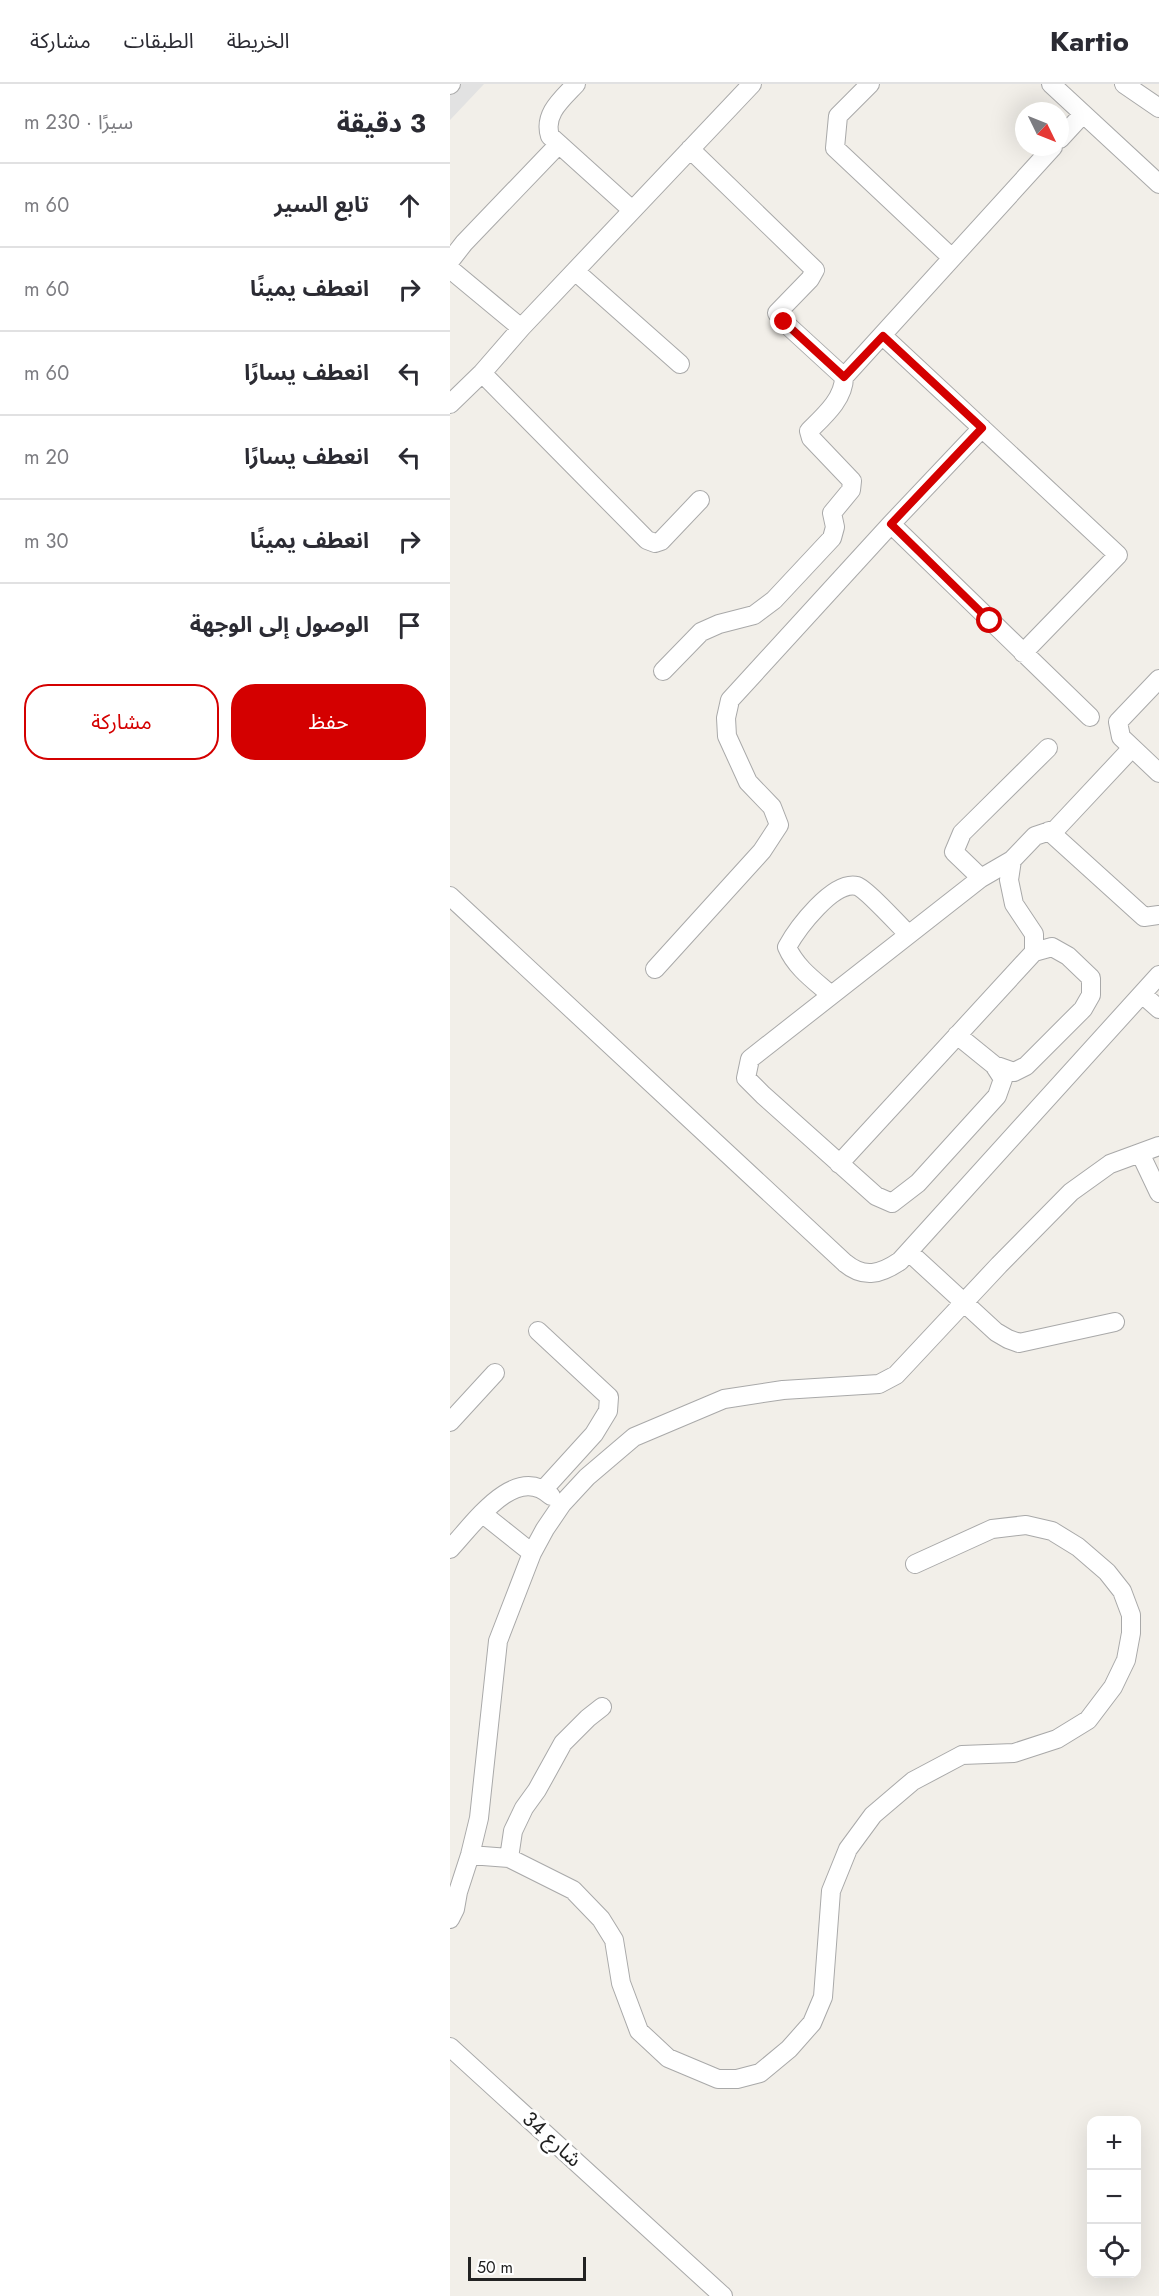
<!DOCTYPE html>
<html lang="ar">
<meta charset="utf-8">
<style>
:root{--surface:#fff;--page:#f2f2f3;--text:#2b2b33;--muted:#7c7c81;--line:#e1e1e2;--accent:#d40000}
body{margin:0;font-family:Jost,"Noto Sans Arabic",sans-serif;background:var(--page);color:var(--text);direction:rtl}
.controls{position:absolute;right:18px;bottom:18px;display:grid;overflow:hidden;border-radius:12px;box-shadow:0 6px 24px #0002}
.controls button{width:54px;height:54px;display:grid;place-items:center;padding:0;border:0;border-bottom:2px solid var(--line);background:var(--surface);color:var(--text);font:30px sans-serif}
.compass{position:absolute;left:565px;top:18px;width:54px;height:54px;border-radius:50%;background:var(--surface);box-shadow:0 6px 24px #0002;rotate:133deg}
.scale{position:absolute;left:18px;bottom:15px;width:118px;box-sizing:border-box;padding-left:6px;border:3px solid #222;border-top:0;font-size:16px;line-height:21px;white-space:nowrap;color:#222;-webkit-text-stroke:4px #fff;paint-order:stroke}
.stop{position:absolute;width:18px;height:18px;margin:-14px;border:4px solid #d40000;border-radius:50%;background:#fff}
.stop.end{background:#d40000;border-color:#fff;box-shadow:0 2px 6px #0008}
.list{margin:0;padding:0;list-style:none}
h2{display:flex;justify-content:space-between;align-items:center;height:78px;margin:0;padding:0 24px;font-size:26px}
h2 small{font-size:20px;font-weight:400;color:var(--muted)}
.list li{display:grid;grid-template-columns:39px 1fr auto;gap:18px;align-items:center;box-sizing:border-box;height:84px;padding:0 24px;border-top:2px solid var(--line)}
.list b{display:block;font-size:22px;white-space:nowrap}
.list em{font-size:20px;font-style:normal;color:var(--muted)}
.actions{display:flex;gap:12px;padding:18px 24px}
.actions a{flex:1;padding:14px 0;border:2px solid var(--accent);border-radius:24px;text-align:center;font-size:21px;color:var(--accent)}
.actions .main{background:var(--accent);color:#fff}
.icon{flex:none;width:33px;height:33px;fill:none;stroke:currentColor;stroke-width:2;stroke-linecap:round;stroke-linejoin:round}
.map{position:relative;flex:none;width:709px;height:2212px;overflow:hidden;direction:ltr}
header{display:flex;align-items:center;gap:36px;box-sizing:border-box;height:84px;padding:0 30px;background:var(--surface);border-bottom:2px solid var(--line)}
header strong{font-size:28px}
nav{display:flex;gap:33px;margin-inline-start:auto;font-size:21px}
main{display:flex}
aside{flex:1;background:var(--surface)}
.map>svg:first-child{display:block}
.parking{fill:#e2e2e2}
.lines{fill:none;stroke-linecap:round;stroke-linejoin:round}
.minor-casing{stroke:#a9a9a9;stroke-width:20}
.minor{stroke:#fff;stroke-width:18}
.route{stroke:#d40000;stroke-width:8}
.labels{text-anchor:middle;dominant-baseline:central;stroke-width:6;stroke-linejoin:round;paint-order:stroke}
.street-label{font-size:21px;fill:#222;stroke:#fff}
</style>
<header>
<strong>Kartio</strong>
<nav><a>الخريطة</a><a>الطبقات</a><a>مشاركة</a></nav>
</header>
<main>
<div class="map">
<svg width="709" height="2212" viewBox="0 0 709 2212">
<rect width="100%" height="100%" fill="#f2efe9"/>
<path class="parking" d="M0,0h34l-34,36z"/>
<g class="lines">
<g class="minor-casing">
<path id="minor" d="M126,0c-14,15 -33,30 -26,52l82,74
M420,0l-32,32 -3,32 117,110
M601,0l108,100
M674,0l35,24
M0,1l1,-1
M610,55l23,-25
M240,65l125,121 -5,9 -33,34 7,9 60,55
M0,177l14,-18 95,-99
M0,185l71,59
M125,187l105,93
M433,252l235,219 -95,98
M32,289l165,167 8,3 6,-2 39,-41
M0,320l32,-31 39,-45 231,-244
M441,440l199,193
M213,587l38,-39 18,-8 35,-9 20,-15 58,-62 3,-11 -3,-14 19,-23 1,-9 -41,-43 -2,-7c15,-15 35,-32 35,-54l209,-230
M709,595l-41,43 3,15 38,36
M599,747l95,86 15,-2
M562,776l-3,20 5,24 20,30v18
M531,794l-27,-26 8,-19 86,-85
M0,812l395,367c19,16 36,11 55,-2l259,-286
M205,885l107,-118 17,-26 -7,-18 -24,-25 -21,-46 -1,-18 4,-18 161,-176 91,-96
M692,910l17,15
M381,911c-16,-14 -35,-27 -44,-48 10,-18 46,-67 70,-61 9,3 42,39 51,48
M507,951l37,30 9,14 -6,17 -79,87 -26,20 -16,-7 -113,-101 -17,-17 4,-19 231,-181 31,-18 23,-24 21,-7 75,-80
M690,1069l19,40
M389,1080l195,-212 18,-5 16,9 23,22v17l-8,14 -57,57 -12,6 -20,-7
M459,1168l87,80 12,7 11,4 96,-21
M88,1247l71,66 -1,14 -14,23 -50,55
M0,1338l45,-49
M33,1430l49,39
M0,1465c23,-24 65,-87 101,-53
M20,1771l39,3 64,32 28,29 13,21 7,43 18,48 29,27 50,21h19l23,-6 29,-24 23,-26 11,-26 8,-106 17,-42 25,-34 40,-34 49,-26 52,-2 43,-14 31,-19 25,-33 13,-27 5,-27v-18l-9,-24 -15,-19 -29,-25 -26,-16 -26,-6 -34,4 -77,35
M59,1774l4,-27 11,-23 13,-18 26,-47 25,-25 14,-11
M0,1835l5,-10 3,-17 12,-37 9,-37 19,-177 34,-88 13,-24 17,-25 25,-27 47,-40 90,-38 59,-9 96,-6 17,-9 103,-110 72,-73 39,-28 49,-18
M0,1963l273,249"/>
</g>
<use href="#minor" class="minor"/>
</g>
<g class="lines">
<path class="route" d="M334,238l60,55 39,-41 99,92 -91,96 99,97"/>
</g>
<g class="labels">
<g class="street-label">
<text transform="translate(102 2055) rotate(42)">شارع 34</text>
</g>
</g>
</svg>
<div class="controls">
<button>+</button>
<button>−</button>
<button><svg class="icon" aria-label="locate" viewBox="0 0 24 24"><circle cx="12" cy="12" r="6"/><path d="M12 2v4M12 18v4M2 12h4M18 12h4"/></svg></button>
</div>
<svg class="compass" viewBox="-18 -18 36 36"><path d="M0-13l5 13h-10z" fill="#e53935"/><path d="M0 13l5-13h-10z" fill="#7c7c81"/></svg>
<div class="scale">50 m</div>
<div class="stop" style="left:540px;top:537px"></div>
<div class="stop end" style="left:334px;top:238px"></div>
</div>
<aside>
<h2>3 دقيقة<small>سيرًا · 230 m</small></h2>
<ul class="list">
<li><svg class="icon" aria-label="ahead" viewBox="0 0 24 24"><path d="M12 20V5M6 11l6-6 6 6"/></svg><div><b>تابع السير</b></div><em>60 m</em></li>
<li><svg class="icon" aria-label="right" viewBox="0 0 24 24"><path d="M7 20v-9h11M14 6l5 5-5 5"/></svg><div><b>انعطف يمينًا</b></div><em>60 m</em></li>
<li><svg class="icon" aria-label="left" viewBox="0 0 24 24"><path d="M17 20v-9H6M10 6l-5 5 5 5"/></svg><div><b>انعطف يسارًا</b></div><em>60 m</em></li>
<li><svg class="icon" aria-label="left" viewBox="0 0 24 24"><path d="M17 20v-9H6M10 6l-5 5 5 5"/></svg><div><b>انعطف يسارًا</b></div><em>20 m</em></li>
<li><svg class="icon" aria-label="right" viewBox="0 0 24 24"><path d="M7 20v-9h11M14 6l5 5-5 5"/></svg><div><b>انعطف يمينًا</b></div><em>30 m</em></li>
<li><svg class="icon" aria-label="arrive" viewBox="0 0 24 24"><path d="M6 21V4h12l-3 4 3 4H6"/></svg><div><b>الوصول إلى الوجهة</b></div></li>
</ul>
<div class="actions"><a class="main">حفظ</a><a>مشاركة</a></div>
</aside>
</main>
